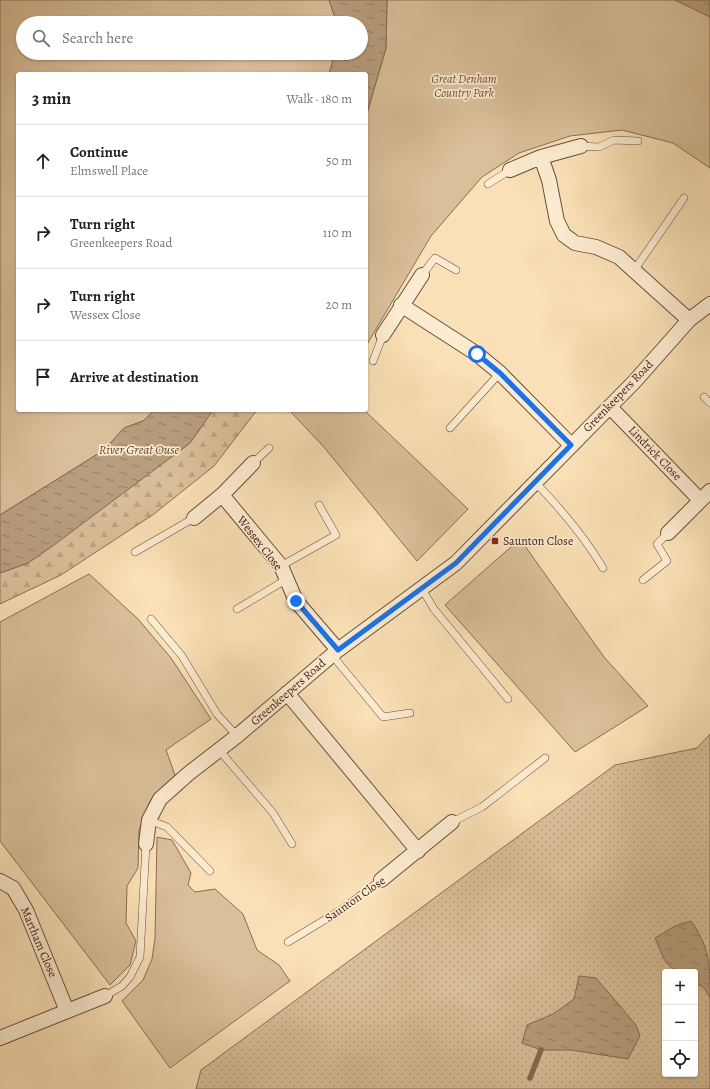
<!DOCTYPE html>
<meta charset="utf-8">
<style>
:root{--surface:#fff;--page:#f2f2f2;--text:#222;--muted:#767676;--line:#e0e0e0}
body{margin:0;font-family:Alegreya,serif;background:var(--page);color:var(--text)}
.controls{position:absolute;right:12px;bottom:12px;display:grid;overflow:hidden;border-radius:4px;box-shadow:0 1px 3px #0004}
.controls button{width:36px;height:36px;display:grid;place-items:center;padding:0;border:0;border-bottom:1px solid var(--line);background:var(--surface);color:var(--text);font:20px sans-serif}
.stop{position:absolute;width:12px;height:12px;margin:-9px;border:3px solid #1a73e8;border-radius:50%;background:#fff}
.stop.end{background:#1a73e8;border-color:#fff;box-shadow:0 1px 4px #0008}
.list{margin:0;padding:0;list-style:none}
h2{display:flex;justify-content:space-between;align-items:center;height:52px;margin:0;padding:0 16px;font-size:17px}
h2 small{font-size:13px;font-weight:400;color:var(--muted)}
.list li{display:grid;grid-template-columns:26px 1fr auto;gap:12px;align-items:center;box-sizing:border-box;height:72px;padding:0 16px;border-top:1px solid var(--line)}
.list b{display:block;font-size:15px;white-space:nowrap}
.list p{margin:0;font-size:13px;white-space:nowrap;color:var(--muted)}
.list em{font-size:13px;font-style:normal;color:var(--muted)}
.icon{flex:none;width:22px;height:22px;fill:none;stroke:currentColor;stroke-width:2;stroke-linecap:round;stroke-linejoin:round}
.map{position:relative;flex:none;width:710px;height:1089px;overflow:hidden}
.search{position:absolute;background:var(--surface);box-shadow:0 1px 3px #0004;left:16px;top:16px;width:352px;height:44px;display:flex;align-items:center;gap:10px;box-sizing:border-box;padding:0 14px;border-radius:22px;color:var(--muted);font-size:15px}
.panel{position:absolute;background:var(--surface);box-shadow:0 1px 3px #0004;left:16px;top:72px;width:352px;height:340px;border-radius:4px}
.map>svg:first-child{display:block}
.grass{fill:url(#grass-dots);stroke:#896e55;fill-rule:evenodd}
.forest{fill:url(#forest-firs);stroke:#896e55}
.park{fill:#d9bf9a;stroke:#896e55}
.water{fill:url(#water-ripples);stroke:#856a52}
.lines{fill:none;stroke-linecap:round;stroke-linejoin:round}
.stream{stroke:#856a52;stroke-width:5.5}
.service-casing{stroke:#694e3a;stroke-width:8}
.minor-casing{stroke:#694e3a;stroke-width:16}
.service{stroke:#fcebd0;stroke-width:7}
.minor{stroke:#fcebd0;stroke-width:14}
.route{stroke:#1a73e8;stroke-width:5}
.poi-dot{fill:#8f2418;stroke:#fcebd0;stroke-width:1.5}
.labels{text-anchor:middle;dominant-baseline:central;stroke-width:3.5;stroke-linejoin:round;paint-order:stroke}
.park-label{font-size:12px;font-style:italic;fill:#694e39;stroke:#fcebd0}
.street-label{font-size:12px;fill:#391d10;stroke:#fcebd0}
.poi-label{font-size:12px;fill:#391d10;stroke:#fcebd0;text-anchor:start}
.water-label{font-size:13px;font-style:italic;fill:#654a36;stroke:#fcebd0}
</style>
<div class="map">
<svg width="710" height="1089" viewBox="0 0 710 1089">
<defs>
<pattern id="grass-dots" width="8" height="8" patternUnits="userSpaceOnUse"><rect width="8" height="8" fill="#d9bf9a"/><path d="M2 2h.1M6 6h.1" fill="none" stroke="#bba484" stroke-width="1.8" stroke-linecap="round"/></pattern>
<pattern id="forest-firs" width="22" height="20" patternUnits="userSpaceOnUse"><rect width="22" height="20" fill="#d9bf9a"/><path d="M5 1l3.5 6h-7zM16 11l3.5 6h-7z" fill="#bba484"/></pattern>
<pattern id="water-ripples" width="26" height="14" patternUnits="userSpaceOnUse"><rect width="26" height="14" fill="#b89e7e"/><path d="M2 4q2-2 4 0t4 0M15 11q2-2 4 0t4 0" fill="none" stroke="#978066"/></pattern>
</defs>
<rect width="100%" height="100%" fill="#fae0b6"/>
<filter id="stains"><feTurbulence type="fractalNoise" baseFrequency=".005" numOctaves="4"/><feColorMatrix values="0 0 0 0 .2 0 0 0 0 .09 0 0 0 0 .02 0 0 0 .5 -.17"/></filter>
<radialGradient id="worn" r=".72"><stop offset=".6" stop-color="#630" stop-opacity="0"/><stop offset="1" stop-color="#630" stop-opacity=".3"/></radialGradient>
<path class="grass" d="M710,734v355h-514l5,-19 414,-305 82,-17zM665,972h30v102h-30z"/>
<path class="forest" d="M213,410h44l-43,56 -60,48 -93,61 -61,29v-31l28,-10 18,-13 144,-107z"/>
<path class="park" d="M0,0h329l8,23h-314v30h312l-6,21h-311v336h137l-12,11 -19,7 -20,22 -104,65z
M387,0h323v168l-37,-25 -51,-13 -52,6 -51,17 -37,24 -51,59 -65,110v-229l20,-69z
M289,410h75l104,99 -51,52 -94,-115z
M520,539l84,118 44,49 -73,46 -130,-147z
M89,574l49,45 33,39 40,61 -45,31 9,25 -25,26 -11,29 -1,38 -11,18 -1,37 10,18 -6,24 -20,20 -110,-144v-219z
M157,837l15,3 19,33 -3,12 7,7 20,-3 28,25 14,36 22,15 11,16 -120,87 -48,-67 21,-21 9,-21 3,-21z"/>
<path class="water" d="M329,0h58l-1,48 -20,68v-42h-37l6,-21h26v-30h-24z
M675,0h35v17z
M155,410h58l-23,33 -136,102 -26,18 -28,10v-58l104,-65 20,-22 19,-7z
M691,921c19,27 19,44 19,76l-6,-9 -9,-6v-10c-30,0 -29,-9 -40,-34l20,-12z
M579,976l17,2 40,47 4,11 -12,23 -57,-9h-30l-19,-7 5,-18 26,-11 21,-15z"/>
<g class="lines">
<path class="stream" d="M530,1078l11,-28"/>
<g class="service-casing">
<path id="service" d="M581,146l18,1 15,-7 24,1
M488,184l22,-14
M635,269l49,-71
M422,275l13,-17 21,12
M373,361l10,-26
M704,397l6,6
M450,428l50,-55
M253,463l16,-15
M535,482c26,27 49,54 68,86
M135,552l59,-34
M281,566l55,-31 -17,-30
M643,580l24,-19 -10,-17 11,-11
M422,589l12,20 74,90
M237,609l50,-30
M151,619l31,37 35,58 20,22
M332,655l51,62 27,-4
M219,750l54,63 19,31
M149,820l18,7 43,44
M452,822l30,-15 63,-49
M288,942l53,-32 40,-30
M105,996l17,-10 8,-9 10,-20 6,-113"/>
</g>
<g class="minor-casing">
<path id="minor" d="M541,157l8,23 8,41 7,14 11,8 21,4 23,10 70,63
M510,170l31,-13 40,-11
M401,305l76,49 23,19 71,72
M383,335l39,-60
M610,407l90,93
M222,495l59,71 15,35 42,49
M194,518l28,-23 31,-32
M668,533l42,-42
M287,693l131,158
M146,844l3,-24 11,-21 28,-25 49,-38 101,-86 118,-87 179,-182 54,-61 21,-16
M381,880l71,-58
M0,881l13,7 13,22 41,101
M0,1038l105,-42"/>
</g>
<use href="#service" class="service"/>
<use href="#minor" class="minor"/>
</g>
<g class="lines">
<path class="route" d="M296,601l42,49 118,-87 115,-118 -71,-72 -23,-19"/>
</g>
<rect class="poi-dot" x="491" y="537" width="8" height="8" rx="2"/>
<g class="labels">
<g class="park-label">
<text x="464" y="79">Great Denham<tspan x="464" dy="14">Country Park</tspan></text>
</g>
<g class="street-label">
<text transform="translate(618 396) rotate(-46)">Greenkeepers Road</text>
<text transform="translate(655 453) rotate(46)">Lindrick Close</text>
<text transform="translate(260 543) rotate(52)">Wessex Close</text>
<text transform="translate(288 692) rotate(-41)">Greenkeepers Road</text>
<text transform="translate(355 899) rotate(-35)">Saunton Close</text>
<text transform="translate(39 942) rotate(67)">Martham Close</text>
</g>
<g class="poi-label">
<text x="503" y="541">Saunton Close</text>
</g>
<g class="water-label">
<text x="139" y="449">River Great Ouse</text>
</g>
</g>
<rect width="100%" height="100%" filter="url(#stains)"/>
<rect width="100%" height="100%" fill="url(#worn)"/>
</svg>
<div class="controls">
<button>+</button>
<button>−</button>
<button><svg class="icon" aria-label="locate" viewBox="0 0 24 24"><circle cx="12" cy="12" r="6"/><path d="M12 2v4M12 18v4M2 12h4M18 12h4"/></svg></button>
</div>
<div class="stop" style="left:477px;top:354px"></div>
<div class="stop end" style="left:296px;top:601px"></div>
<div class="search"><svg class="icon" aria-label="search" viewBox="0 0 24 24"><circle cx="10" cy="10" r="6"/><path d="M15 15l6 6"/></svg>Search here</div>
<section class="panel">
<h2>3 min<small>Walk · 180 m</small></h2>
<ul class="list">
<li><svg class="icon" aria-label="ahead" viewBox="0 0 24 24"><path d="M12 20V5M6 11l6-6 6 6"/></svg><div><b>Continue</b><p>Elmswell Place</p></div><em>50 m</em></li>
<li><svg class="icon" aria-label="right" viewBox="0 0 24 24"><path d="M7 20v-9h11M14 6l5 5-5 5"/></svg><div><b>Turn right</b><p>Greenkeepers Road</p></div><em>110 m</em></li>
<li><svg class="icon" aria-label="right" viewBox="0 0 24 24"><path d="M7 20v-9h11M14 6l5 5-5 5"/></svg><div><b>Turn right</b><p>Wessex Close</p></div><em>20 m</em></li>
<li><svg class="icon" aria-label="arrive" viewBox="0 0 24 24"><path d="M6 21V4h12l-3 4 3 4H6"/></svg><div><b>Arrive at destination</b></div></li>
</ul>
</section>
</div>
